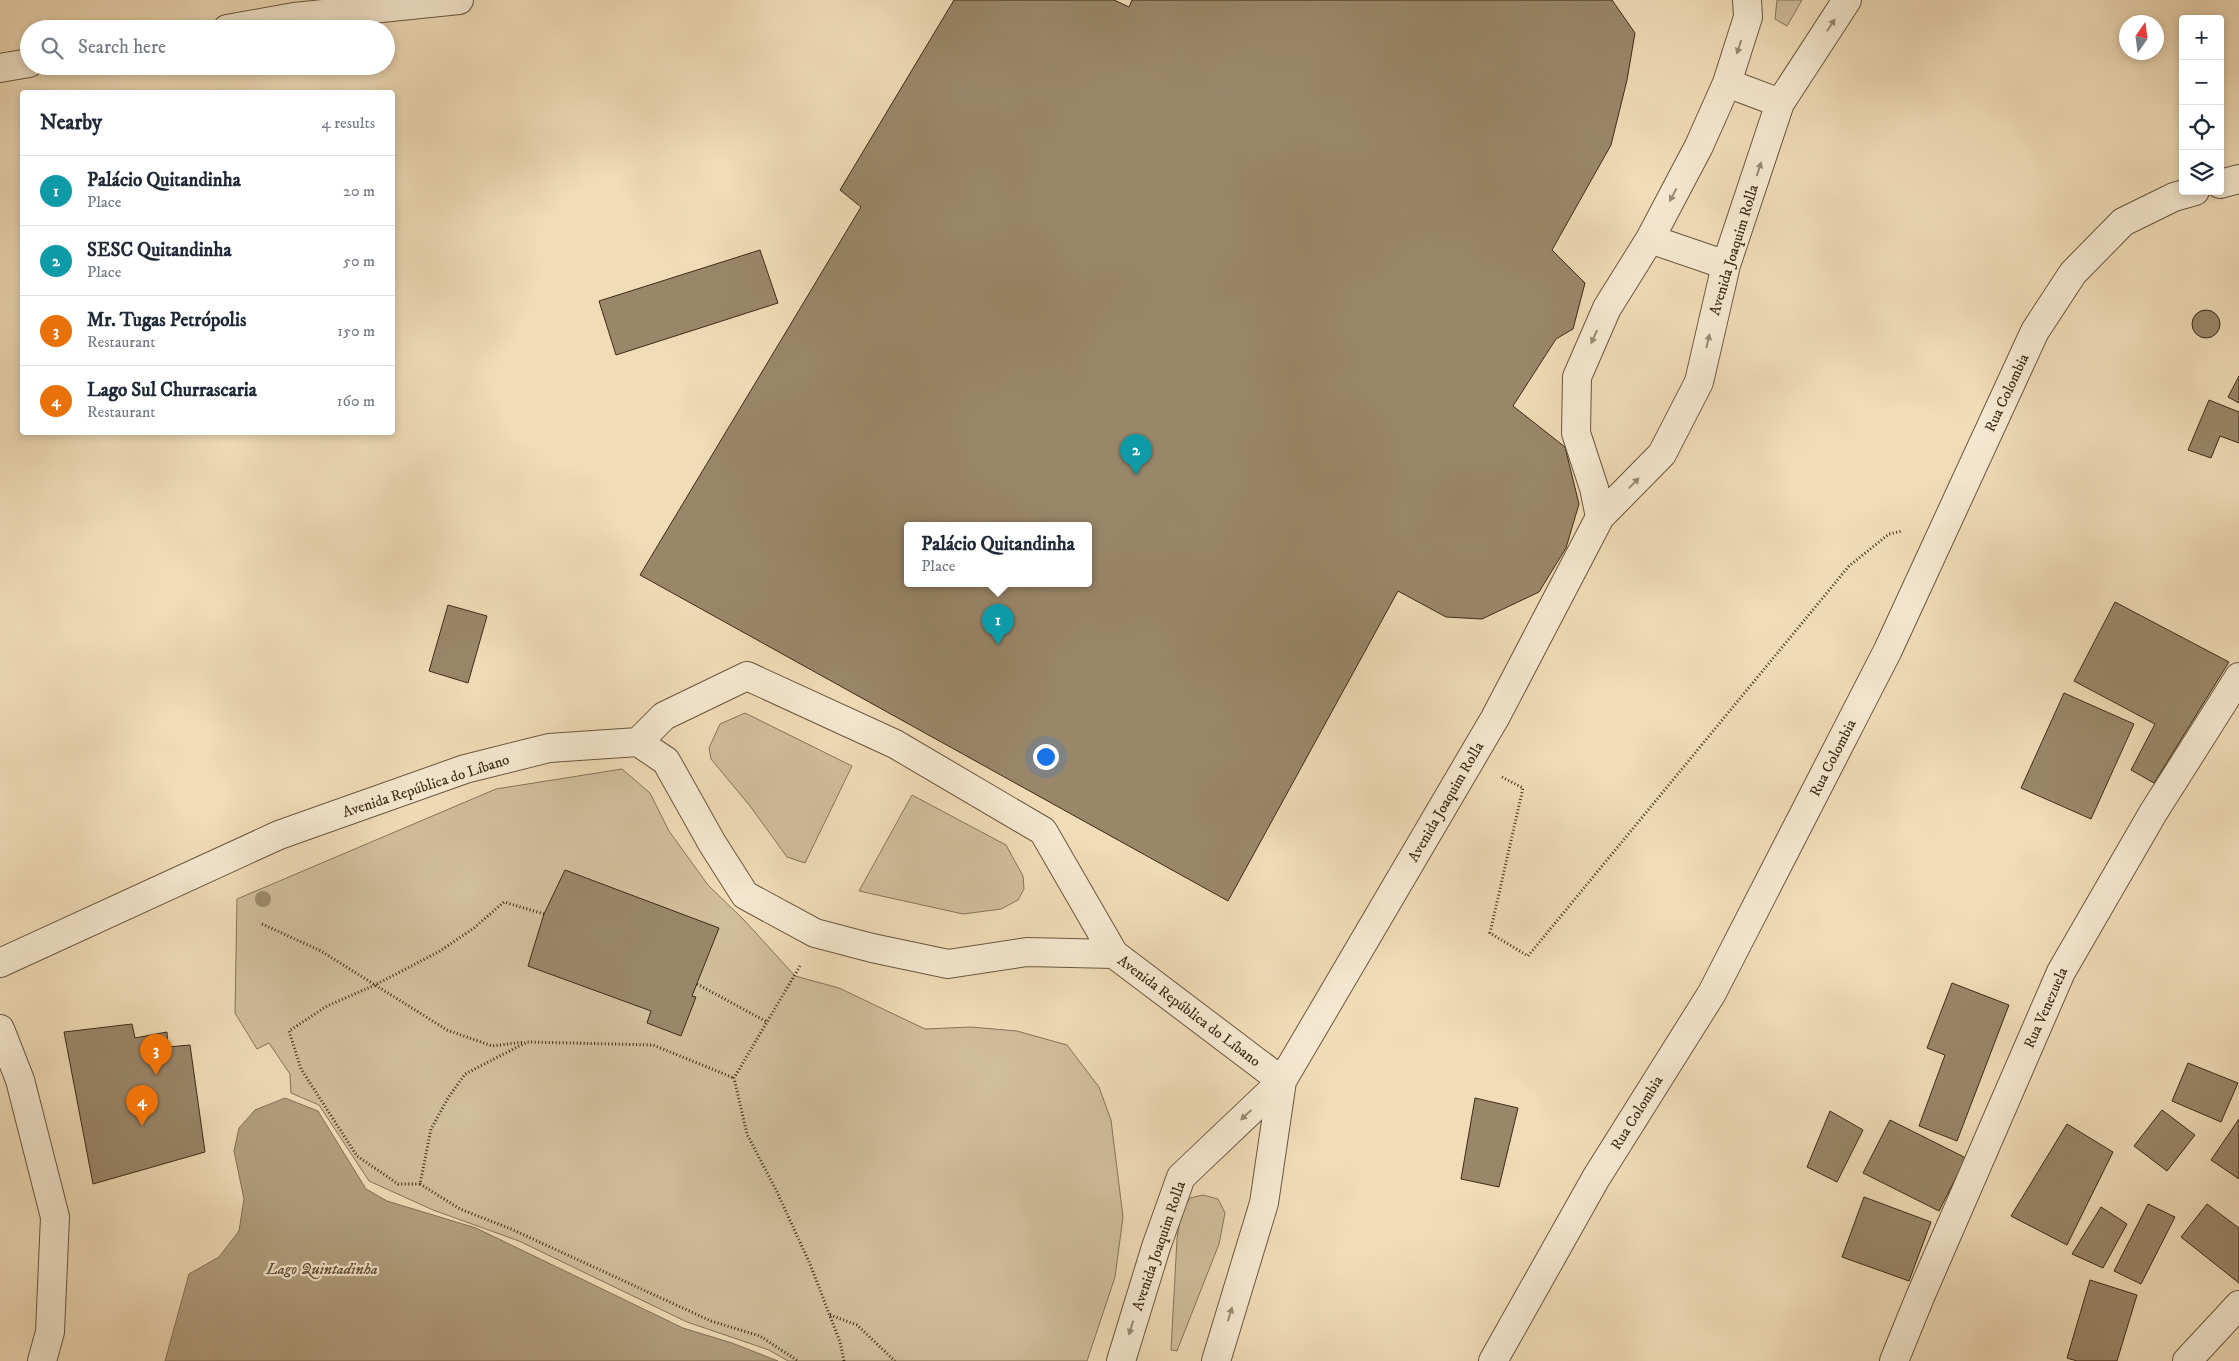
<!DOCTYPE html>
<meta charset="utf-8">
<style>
:root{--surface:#fff;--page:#f2f2f3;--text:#1f2937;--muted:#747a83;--line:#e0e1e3;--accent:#8f2418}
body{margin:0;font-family:"IM FELL DW Pica",serif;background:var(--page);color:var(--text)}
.controls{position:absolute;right:15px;top:15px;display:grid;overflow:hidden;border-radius:5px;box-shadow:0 2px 8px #0003}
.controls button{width:45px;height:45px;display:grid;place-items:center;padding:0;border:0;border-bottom:1px solid var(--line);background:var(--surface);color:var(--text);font:25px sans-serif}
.compass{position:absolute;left:2119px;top:15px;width:45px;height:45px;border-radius:50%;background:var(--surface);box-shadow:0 2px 8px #0003;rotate:14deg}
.you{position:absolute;left:1045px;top:756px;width:18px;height:18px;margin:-12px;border:4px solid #fff;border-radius:50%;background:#1a73e8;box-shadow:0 0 0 8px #1a73e833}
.badge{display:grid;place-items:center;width:32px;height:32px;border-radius:50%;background:var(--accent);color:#fff;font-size:16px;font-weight:700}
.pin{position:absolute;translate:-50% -41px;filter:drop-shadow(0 1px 2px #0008)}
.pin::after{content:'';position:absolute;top:26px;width:18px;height:15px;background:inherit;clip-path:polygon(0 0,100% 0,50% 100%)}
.popup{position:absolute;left:904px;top:522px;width:188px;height:65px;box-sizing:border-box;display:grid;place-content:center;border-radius:5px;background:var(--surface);filter:drop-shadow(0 1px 4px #0005);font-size:16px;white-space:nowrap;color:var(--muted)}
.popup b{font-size:19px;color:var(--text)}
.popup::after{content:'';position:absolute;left:50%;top:100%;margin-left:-10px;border:10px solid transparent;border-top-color:var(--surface)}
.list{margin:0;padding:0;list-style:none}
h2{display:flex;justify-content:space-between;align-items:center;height:65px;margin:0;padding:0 20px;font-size:21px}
h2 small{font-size:16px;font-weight:400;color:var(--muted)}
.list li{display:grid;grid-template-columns:32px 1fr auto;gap:15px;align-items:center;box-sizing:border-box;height:70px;padding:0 20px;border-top:1px solid var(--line)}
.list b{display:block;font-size:19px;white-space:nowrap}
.list p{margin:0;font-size:16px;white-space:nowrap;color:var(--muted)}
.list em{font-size:16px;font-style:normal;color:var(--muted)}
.icon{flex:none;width:28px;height:28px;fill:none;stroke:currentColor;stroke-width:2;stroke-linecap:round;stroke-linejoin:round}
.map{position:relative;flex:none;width:2239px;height:1361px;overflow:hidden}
.search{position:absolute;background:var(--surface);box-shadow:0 2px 8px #0003;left:20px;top:20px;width:375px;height:55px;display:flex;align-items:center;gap:12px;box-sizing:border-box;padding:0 18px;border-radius:28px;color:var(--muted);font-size:19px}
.panel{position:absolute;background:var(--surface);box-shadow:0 2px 8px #0003;left:20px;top:90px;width:375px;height:345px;border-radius:5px}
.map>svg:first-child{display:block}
.green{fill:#d1be9c;stroke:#867459}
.water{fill:#b3a080;stroke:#837156}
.building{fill:#9a876a;stroke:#3c2b16;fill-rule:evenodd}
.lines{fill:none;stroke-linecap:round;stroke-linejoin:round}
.minor-casing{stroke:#69573e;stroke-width:30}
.path{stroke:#3c2b16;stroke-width:3;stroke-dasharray:1 2.5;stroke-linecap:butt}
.minor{stroke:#f5e8d0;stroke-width:28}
.tree{fill:#9e8b6d}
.oneway{fill:#988a73}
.labels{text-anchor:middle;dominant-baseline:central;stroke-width:4.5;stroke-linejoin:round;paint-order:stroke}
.street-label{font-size:15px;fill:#3c2b16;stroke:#f5e8d0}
.water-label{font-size:16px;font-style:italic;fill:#604e36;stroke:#f5e8d0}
</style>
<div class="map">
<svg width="2239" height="1361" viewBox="0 0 2239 1361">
<rect width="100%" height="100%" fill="#f0dcb7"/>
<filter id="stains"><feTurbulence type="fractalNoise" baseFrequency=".004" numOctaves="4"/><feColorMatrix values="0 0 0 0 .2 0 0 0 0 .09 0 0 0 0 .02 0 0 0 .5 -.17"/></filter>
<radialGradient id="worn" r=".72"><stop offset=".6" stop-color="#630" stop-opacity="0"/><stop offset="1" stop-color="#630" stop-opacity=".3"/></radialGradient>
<path class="green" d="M1777,0h25l-15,26 -12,-7z
M745,713l107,53 -47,97 -18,-6 -37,-51 -39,-47 -2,-11 11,-24z
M622,769l28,24 19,38 39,54 37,36 50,55 44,12 86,41 46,-2 46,4 50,14 32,42 12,33 12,97 -8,60 -28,84h-299l-19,-11 -82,-28 -168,-81 -86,-31 -64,-29 -50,-76 -28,-12 -1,-19 -21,-31 -12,6 -22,-36 2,-114 259,-110z
M912,795l94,50 17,31 1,13 -6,11 -17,9 -38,5 -104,-23z
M1203,1195l15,4 7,14 -6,31 -42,107 -6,-1 6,-111 4,-26 9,-15z"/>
<path class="water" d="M285,1098l33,13 48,78 21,12 89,27 207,100 49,15 46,18h-613l24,-87 30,-17 20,-26 5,-32 -10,-48 5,-23 16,-18z"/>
<path class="building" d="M954,0h160l15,7 3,-7h480l23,33 -8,47 -16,65 -59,105 33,33 -12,46 -17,10 -43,67 52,41 14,57 -13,44 -27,44 -57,27 -36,-2 -48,-26 -170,310 -588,-326 221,-368 -21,-17zM908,526h180v58h-180z
M760,250l18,53 -162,52 -17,-54z
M2192 324a14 14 0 1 1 28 0a14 14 0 1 1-28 0Z
M2239,376v27l-11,-6z
M2209,400l30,12v31l-19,-7 -9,22 -23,-8z
M2115,602l114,60 -75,121 -23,-13 24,-46 -81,-43z
M448,605l39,11 -19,67 -39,-12z
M2064,693l70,31 -43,95 -70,-31z
M565,870l154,58 -27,68 4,1 -15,39 -34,-13 4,-12 -123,-45 16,-52z
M1952,983l57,22 -52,136 -38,-15 26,-71 -18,-7z
M132,1024l3,14 32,-6 1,15 22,-2 15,107 -112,32 -29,-152z
M2188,1063l50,20 -17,39 -49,-21z
M1475,1098l43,10 -19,79 -38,-8z
M2162,1110l33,25 -28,36 -33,-25z
M1830,1111l33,19 -26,52 -30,-15z
M2239,1119v60l-28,-19z
M1890,1120l76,38 -27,53 -76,-38z
M2067,1124l46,28 -46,93 -56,-29z
M1864,1197l67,25 -22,59 -67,-24z
M2148,1204l27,13 -34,67 -27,-13z
M2207,1204l32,24v55l-58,-46z
M2101,1207l26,17 -24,44 -31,-14z
M2090,1280l47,15 -20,66h-40l-10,-3z"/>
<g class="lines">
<g class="minor-casing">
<path id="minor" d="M227,29l67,-12 165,-17
M0,68l29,-5
M1727,83l53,20
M2220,184l19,-5
M1650,239l76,26
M1600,517l-6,-29 -18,-55 1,-56 30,-69 43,-69 49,-93 28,-63 21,-66 -1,-17
M638,742l26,-26 83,-40 148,68 148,87 71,123
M0,963l279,-128 186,-66 84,-21 89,-6 28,19 46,82 33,52 70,38 57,15 76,16 79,-12 87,2 168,127
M0,1029l20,51 35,137 -5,115 -8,29
M1121,1361l35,-114 25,-70 101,-96 213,-363 105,-201 62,-63 37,-72 27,-117 54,-162 67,-103
M1216,1361l48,-158 18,-122
M1493,1361l103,-183 116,-185 176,-343 147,-319 38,-58 50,-51 51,-25 21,-6
M1894,1361l26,-64 141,-325 92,-159 86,-136
M2187,1361l52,-56"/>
</g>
<path class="path" d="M1502,777l21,11 -33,145 38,23 321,-390 40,-32 13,-3
M544,914l-40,-12 -30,26 -34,23 -65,34 -48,21 -38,25 12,38 56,87 41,28h22l11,-55 17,-31 17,-24 62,-32 126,3 81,33
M262,924l59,27 126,79 45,16 32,-4
M800,966l-66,112 13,56 30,58 33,72 30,78 4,19
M697,984l70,38
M420,1184l40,25 51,20 200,92 49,15 38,25
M830,1315l27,10 38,36"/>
<use href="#minor" class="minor"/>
</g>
<circle class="tree" cx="263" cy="899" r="8"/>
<defs><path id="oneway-solid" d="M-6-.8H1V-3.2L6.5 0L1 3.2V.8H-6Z" transform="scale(1.25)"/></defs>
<g class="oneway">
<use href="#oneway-solid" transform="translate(1831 25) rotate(-57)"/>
<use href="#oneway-solid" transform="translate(1739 47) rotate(108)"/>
<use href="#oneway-solid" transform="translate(1759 169) rotate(-72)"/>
<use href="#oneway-solid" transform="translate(1673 195) rotate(118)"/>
<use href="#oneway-solid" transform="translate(1594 337) rotate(114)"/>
<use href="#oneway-solid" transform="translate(1708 341) rotate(-77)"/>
<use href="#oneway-solid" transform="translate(1634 483) rotate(-46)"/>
<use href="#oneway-solid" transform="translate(1246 1115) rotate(137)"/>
<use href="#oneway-solid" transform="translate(1230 1314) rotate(-73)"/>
<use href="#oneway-solid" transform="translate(1131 1328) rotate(107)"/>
</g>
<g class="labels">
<g class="street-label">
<text transform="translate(1734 250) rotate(-73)">Avenida Joaquim Rolla</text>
<text transform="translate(2007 393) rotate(-65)">Rua Colombia</text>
<text transform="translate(1833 758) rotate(-63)">Rua Colombia</text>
<text transform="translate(426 786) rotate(-18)">Avenida República do Líbano</text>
<text transform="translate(1446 802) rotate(-60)">Avenida Joaquim Rolla</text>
<text transform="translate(2046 1008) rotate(-66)">Rua Venezuela</text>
<text transform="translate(1189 1011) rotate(37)">Avenida República do Líbano</text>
<text transform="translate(1637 1113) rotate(-58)">Rua Colombia</text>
<text transform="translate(1159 1246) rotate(-71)">Avenida Joaquim Rolla</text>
</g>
<g class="water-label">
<text x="322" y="1269">Lago Quintadinha</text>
</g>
</g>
<rect width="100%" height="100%" filter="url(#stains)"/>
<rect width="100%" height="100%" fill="url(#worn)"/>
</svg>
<div class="controls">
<button>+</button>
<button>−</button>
<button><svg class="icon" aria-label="locate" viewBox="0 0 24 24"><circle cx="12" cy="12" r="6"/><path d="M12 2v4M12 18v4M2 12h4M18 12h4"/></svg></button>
<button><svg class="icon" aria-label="layers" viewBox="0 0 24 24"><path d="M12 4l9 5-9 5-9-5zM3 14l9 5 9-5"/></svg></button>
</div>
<svg class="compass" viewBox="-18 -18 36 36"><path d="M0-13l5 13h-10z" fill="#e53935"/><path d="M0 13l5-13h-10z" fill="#747a83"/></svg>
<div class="you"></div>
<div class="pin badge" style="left:998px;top:645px;background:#0f9aa8">1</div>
<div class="popup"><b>Palácio Quitandinha</b>Place</div>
<div class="pin badge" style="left:1136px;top:475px;background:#0f9aa8">2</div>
<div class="pin badge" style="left:156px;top:1075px;background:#e8710a">3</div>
<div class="pin badge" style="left:142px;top:1126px;background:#e8710a">4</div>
<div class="search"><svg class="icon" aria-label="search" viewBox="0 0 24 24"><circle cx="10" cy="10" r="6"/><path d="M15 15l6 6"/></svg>Search here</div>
<section class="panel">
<h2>Nearby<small>4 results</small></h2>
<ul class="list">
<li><span class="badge" style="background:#0f9aa8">1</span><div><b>Palácio Quitandinha</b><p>Place</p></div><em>20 m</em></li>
<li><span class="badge" style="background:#0f9aa8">2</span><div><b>SESC Quitandinha</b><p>Place</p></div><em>50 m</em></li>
<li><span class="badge" style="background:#e8710a">3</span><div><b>Mr. Tugas Petrópolis</b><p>Restaurant</p></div><em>150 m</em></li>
<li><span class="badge" style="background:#e8710a">4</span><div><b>Lago Sul Churrascaria</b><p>Restaurant</p></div><em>160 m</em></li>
</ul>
</section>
</div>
